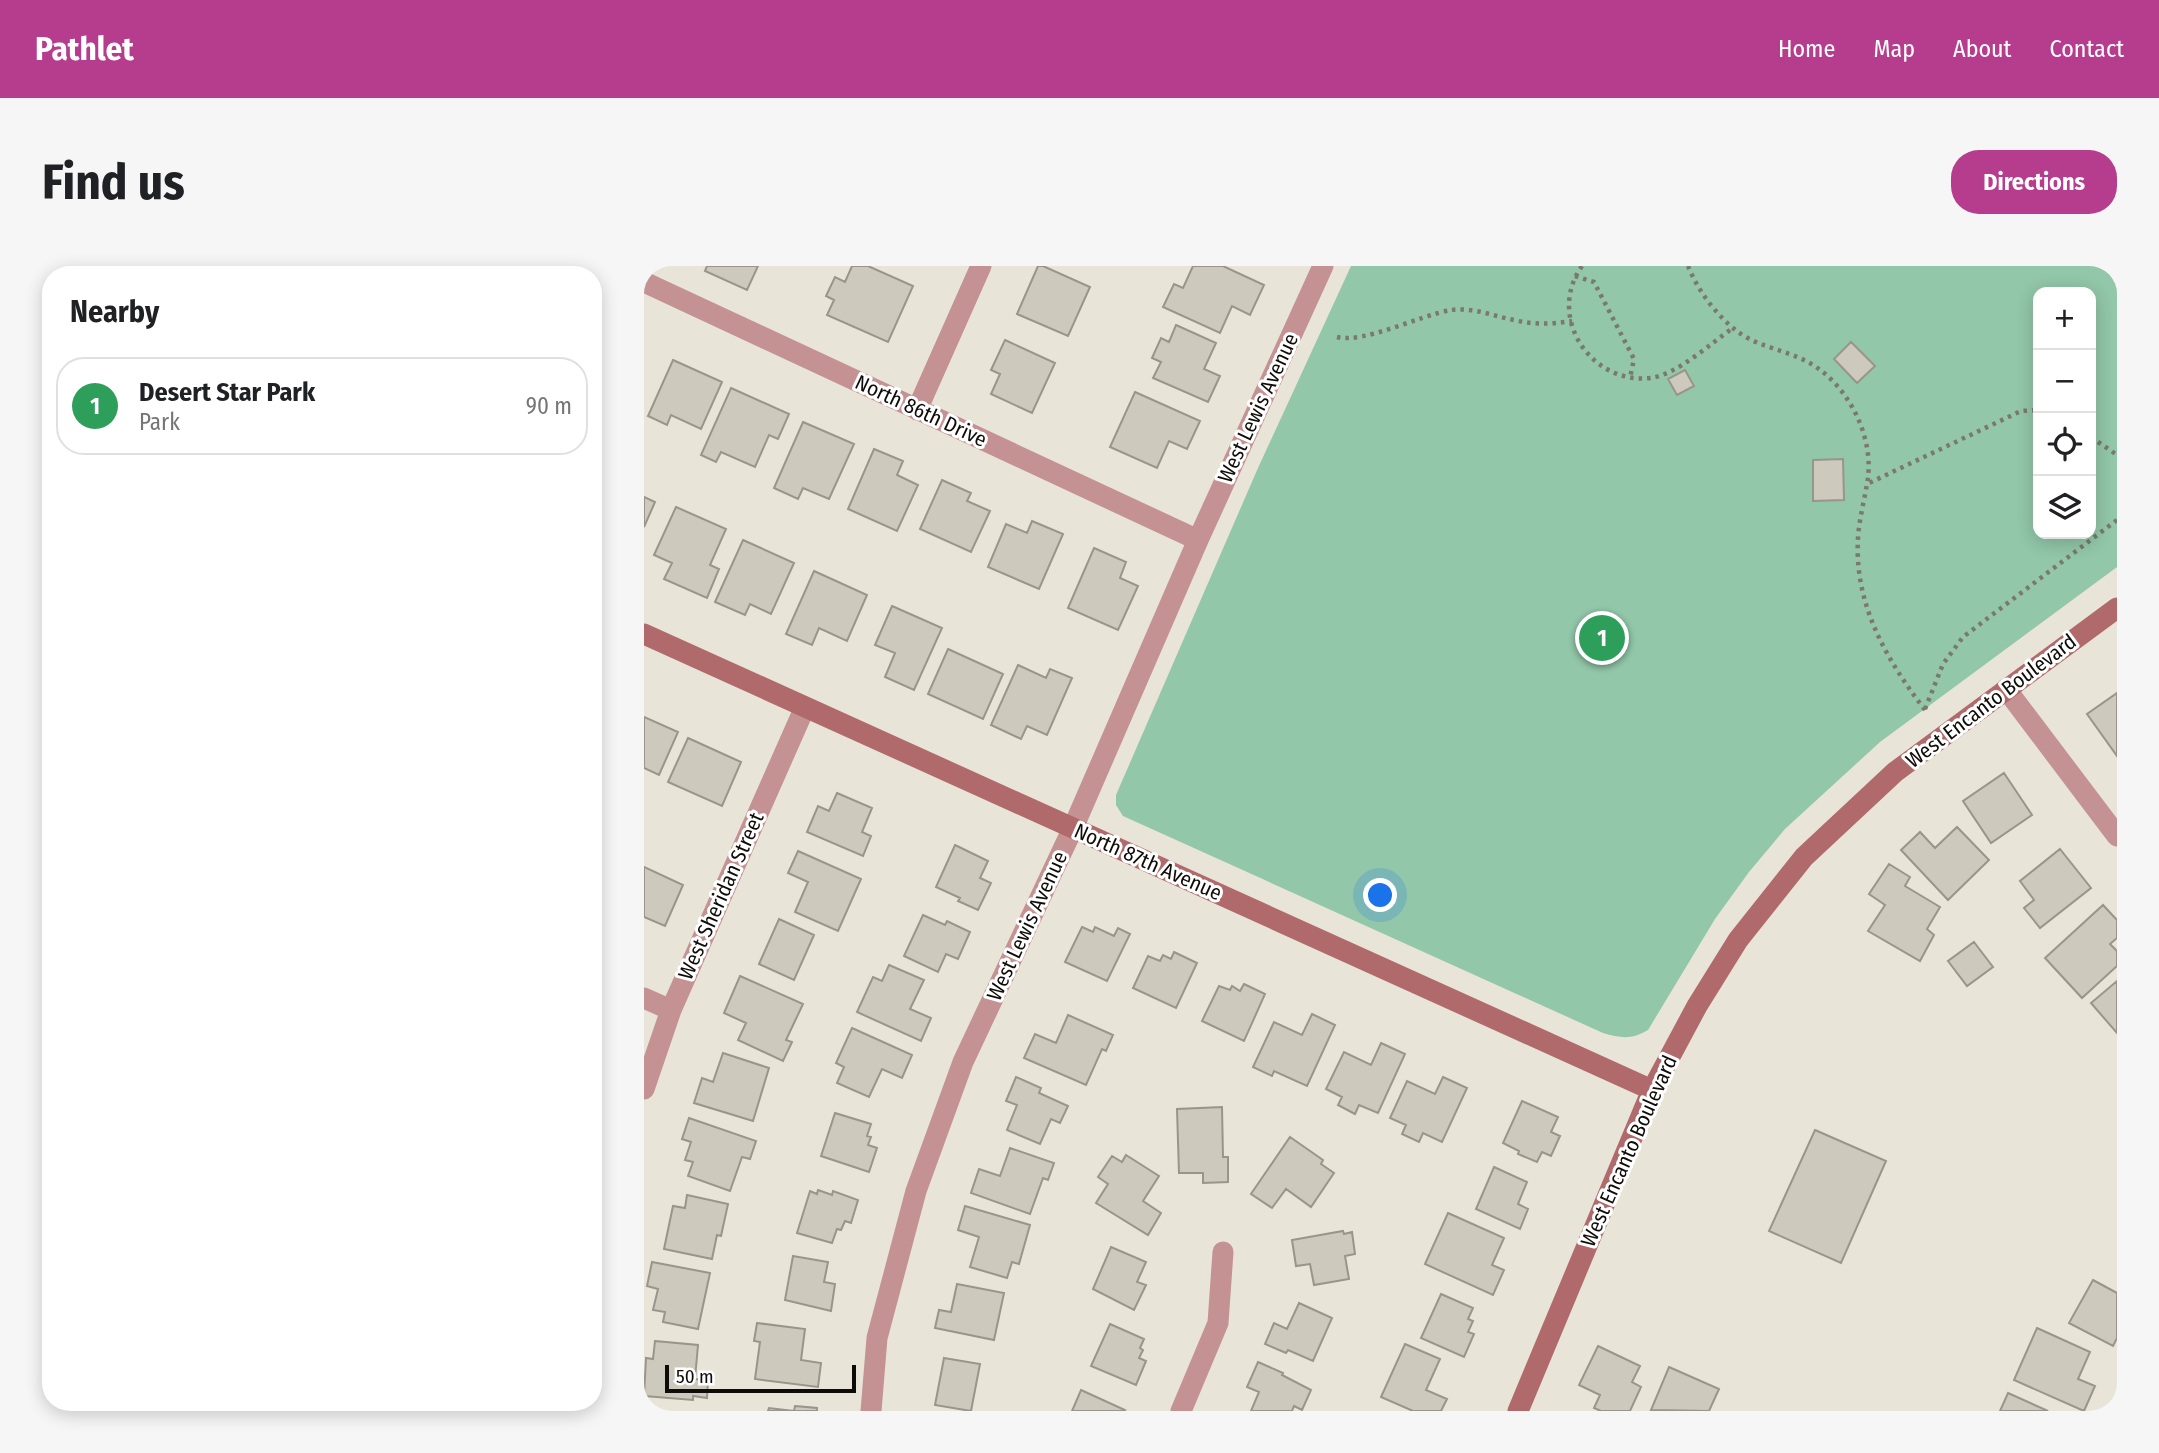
<!DOCTYPE html>
<meta charset="utf-8">
<style>
:root{--surface:#fff;--page:#f6f6f6;--text:#202124;--muted:#757577;--line:#e0e0e0;--accent:#b63c8d}
body{margin:0;font-family:"Fira Sans Condensed",sans-serif;background:var(--page);color:var(--text)}
.controls{position:absolute;right:21px;top:21px;display:grid;overflow:hidden;border-radius:14px;box-shadow:0 4px 18px #0003}
.controls button{width:63px;height:63px;display:grid;place-items:center;padding:0;border:0;border-bottom:2px solid var(--line);background:var(--surface);color:var(--text);font:35px sans-serif}
.scale{position:absolute;left:21px;bottom:18px;width:191px;box-sizing:border-box;padding-left:7px;border:4px solid #0e0c08;border-top:0;font-size:19px;line-height:24px;white-space:nowrap;color:#0e0c08;-webkit-text-stroke:5px #fff;paint-order:stroke}
.you{position:absolute;left:737px;top:630px;width:24px;height:24px;margin:-18px;border:5px solid #fff;border-radius:50%;background:#1a73e8;box-shadow:0 0 0 10px #1a73e833}
.badge{display:grid;place-items:center;width:46px;height:46px;border-radius:50%;background:var(--accent);color:#fff;font-size:23px;font-weight:700}
.pin{position:absolute;translate:-50% -50%;border:4px solid #fff;box-shadow:0 2px 7px #0006}
.list{margin:0;padding:0;list-style:none}
h2{display:flex;justify-content:space-between;align-items:center;height:91px;margin:0;padding:0 28px;font-size:30px}
h2 small{font-size:23px;font-weight:400;color:var(--muted)}
.list li{display:grid;grid-template-columns:46px 1fr auto;gap:21px;align-items:center;box-sizing:border-box;height:98px;margin:0 14px 14px;padding:0 14px;border:2px solid var(--line);border-radius:28px}
.list b{display:block;font-size:26px;white-space:nowrap}
.list p{margin:0;font-size:23px;white-space:nowrap;color:var(--muted)}
.list em{font-size:23px;font-style:normal;color:var(--muted)}
.icon{flex:none;width:38px;height:38px;fill:none;stroke:currentColor;stroke-width:2;stroke-linecap:round;stroke-linejoin:round}
.map{position:relative;flex:none;width:1473px;height:1145px;overflow:hidden;border-radius:28px}
header{display:flex;align-items:center;gap:42px;box-sizing:border-box;height:98px;padding:0 35px;background:var(--accent);color:#fff}
header strong{font-size:33px}
nav{display:flex;gap:38px;margin-inline-start:auto;font-size:24px}
.intro{display:flex;align-items:center;justify-content:space-between;box-sizing:border-box;height:168px;padding:0 42px}
h1{margin:0;font-size:49px}
.button{padding:18px 32px;border-radius:28px;background:var(--accent);color:#fff;font-size:24px;font-weight:700}
main{display:flex;gap:42px;padding:0 42px}
aside{flex:1;background:var(--surface);border-radius:28px;box-shadow:0 4px 18px #0003}
.map>svg:first-child{display:block}
.green{fill:#92c7a9;fill-rule:evenodd}
.building{fill:#cdc9bd;stroke:#99958a;stroke-width:2}
.lines{fill:none;stroke-linecap:round;stroke-linejoin:round}
.path{stroke:#7b7870;stroke-width:4.5;stroke-dasharray:3.5 5;stroke-linecap:butt}
.street{stroke:#c59293;stroke-width:21}
.secondary{stroke:#b16a6b;stroke-width:21}
.labels{text-anchor:middle;dominant-baseline:central;stroke-width:6;stroke-linejoin:round;paint-order:stroke}
.street-label{font-size:21px;fill:#0e0c08;stroke:#fff}
</style>
<header>
<strong>Pathlet</strong>
<nav><a>Home</a><a>Map</a><a>About</a><a>Contact</a></nav>
</header>
<div class="intro"><h1>Find us</h1><a class="button">Directions</a></div>
<main>
<aside>
<h2>Nearby<small></small></h2>
<ul class="list">
<li><span class="badge" style="background:#2e9e5b">1</span><div><b>Desert Star Park</b><p>Park</p></div><em>90 m</em></li>
</ul>
</aside>
<div class="map">
<svg width="1473" height="1145" viewBox="0 0 1473 1145">
<rect width="100%" height="100%" fill="#e8e4d8"/>
<path class="green" d="M707,0h766v301l-237,175 -95,87 -36,43 -34,47 -67,111c-17,10 -27,8 -45,3l-480,-217 -7,-11v-10l142,-327zM1394,26h53v242h-53z"/>
<path class="building" d="M63,0h51l-11,24 -42,-19z
M208,0h16l45,20 -25,56 -61,-27 7,-15 -8,-4 9,-19 10,5z
M394,0h5l47,21 -22,49 -51,-22z
M549,0h30l41,19 -14,30 -18,-9 -12,27 -57,-26 11,-23 9,4z
M532,59l40,18 -12,26 16,7 -12,26 -55,-24 8,-16 -9,-4 9,-20 8,4z
M361,74l50,23 -23,50 -41,-19 9,-20 -9,-4z
M1207,76l24,24 -18,17 -23,-24z
M29,94l49,22 -21,47 -30,-14 -4,10 -19,-9z
M1041,104l9,16 -17,9 -9,-16z
M87,122l58,26 -11,25 -9,-4 -14,32 -34,-15 -5,10 -15,-7z
M491,126l65,29 -13,28 -18,-8 -12,27 -47,-21z
M159,156l51,22 -25,55 -26,-11 -5,11 -24,-11z
M230,183l29,12 -6,14 21,10 -21,46 -49,-22z
M1199,193l1,41 -31,1v-41z
M298,214l29,13 -4,8 23,10 -19,41 -51,-23z
M0,231l11,5 -11,25z
M32,241l50,22 -16,36 9,4 -12,29 -43,-19 8,-16 -18,-8z
M388,255l31,13 -24,55 -51,-22 18,-43 21,9z
M99,274l51,23 -23,51 -21,-10 -5,11 -30,-13z
M450,282l32,14 -6,16 18,8 -20,44 -50,-22z
M170,305l53,24 -20,46 -28,-13 -7,17 -26,-11z
M248,340l50,22 -28,62 -29,-13 10,-24 -20,-8z
M304,383l55,25 -20,45 -55,-25z
M374,399l28,13 4,-9 22,9 -25,57 -20,-9 -6,13 -30,-14z
M1473,427v63l-30,-42z
M0,451l34,15 -19,43 -15,-7z
M44,472l53,24 -19,44 -54,-24z
M1360,507l28,42 -41,28 -28,-42z
M193,527l35,15 -10,24 9,4 -8,20 -56,-24 11,-26 11,5z
M1313,561l32,33 -41,40 -47,-50 19,-18 15,16z
M311,579l33,16 -8,17 11,5 -13,27 -20,-9 2,-3 -24,-11z
M1416,583l31,39 -51,40 -16,-20 10,-8 -14,-19z
M154,585l63,28 -23,52 -43,-19 13,-30 -20,-9z
M1245,598l21,13 -5,9 35,21 -13,22 7,6 -14,26 -52,-30 17,-26 -16,-11z
M0,601l39,18 -18,41 -21,-9z
M1459,639l14,15v18l-7,6 7,7v15l-35,32 -37,-40z
M279,649l22,10 2,-4 23,11 -12,27 -12,-5 -8,18 -34,-16z
M135,653l35,16 -20,45 -35,-16z
M438,661l11,5 2,-5 19,9 4,-8 12,6 -23,47 -42,-19z
M1330,676l19,25 -26,19 -19,-25z
M530,686l23,11 -21,45 -43,-20 15,-32 12,5 3,-6 8,4z
M245,699l35,15 -14,29 21,9 -10,23 -64,-29 16,-35 9,4z
M96,710l63,28 -17,36 6,2 -9,19 -45,-21 8,-17 -22,-10z
M1473,715v52l-26,-30z
M600,718l21,10 -21,47 -42,-20 17,-35 11,4 2,-4 8,5z
M668,748l23,11 -28,61 -33,-15 -2,5 -19,-9 21,-45 28,13z
M424,749l45,20 -7,16 -4,-2 -16,36 -62,-27 11,-24 21,9z
M208,762l60,27 -10,23 -20,-9 -13,28 -32,-14 7,-16 -8,-4z
M737,777l24,11 -27,59 -19,-8 -4,9 -17,-9 4,-8 -16,-8 18,-37 27,13z
M79,787l46,15 -16,53 -59,-18 8,-25 11,4z
M372,811l25,11 -2,5 29,13 -8,17 -9,-4 -11,25 -33,-14 10,-25 -11,-4z
M799,811l24,11 -25,54 -19,-9 -4,9 -17,-8 4,-9 -16,-7 17,-37 28,13z
M878,835l36,16 -7,15 9,4 -9,20 -9,-4 -5,10 -19,-8 1,-3 -16,-8z
M578,841l1,50h5v25l-25,1v-10h-24l-2,-64z
M191,847l36,11 -4,12 4,1 -3,8 9,3 -8,24 -48,-16z
M45,852l67,23 -6,18 -8,-2 -12,34 -42,-15 5,-14 -8,-2 6,-18 -9,-3z
M1171,864l71,31 -45,102 -72,-32z
M646,871l33,23 -2,4 13,9 -23,34 -25,-18 -14,19 -21,-14z
M366,882l44,15 -6,17 -5,-2 -13,36 -59,-21 8,-24 21,7z
M482,889l33,21 -16,25 18,12 -13,22 -52,-32 12,-19 -10,-7 14,-21 10,6z
M850,901l33,15 -9,22 10,5 -8,20 -44,-20z
M174,924l14,5 1,-4 25,9 -7,23 -6,-2 -4,9 -4,-1 -5,14 -35,-10 13,-42 7,3z
M43,929l41,9 -7,32 -4,-1 -5,24 -48,-10 9,-43 12,2z
M321,940l65,19 -11,39 -7,-2 -5,16 -37,-11 9,-30 -21,-7z
M804,947l56,25 -12,27 12,5 -11,25 -68,-31z
M699,965l1,3 8,-2 3,22 -10,2 4,23 -35,6 -4,-21 -14,2 -4,-26z
M467,981l35,15 -9,20 9,3 -12,25 -41,-21z
M149,990l35,6 -4,20 11,2 -4,27 -46,-11z
M8,996l58,11 -12,56 -35,-7 2,-10 -12,-2 5,-21 -11,-3z
M1449,1014l24,13v45l-4,8 -44,-23z
M313,1018l47,9 -10,47 -59,-12 4,-18 12,2z
M797,1028l32,14 -5,11 5,2 -5,11 6,2 -10,23 -43,-19z
M655,1037l33,15 -19,43 -25,-11 -2,3 -21,-9 9,-21 13,6z
M113,1057l48,6 -4,31 20,3 -3,24 -63,-8 5,-37 -6,-1z
M466,1058l34,15 -4,9 3,2 -4,8 7,3 -10,24 -45,-19z
M1393,1062l53,24 -12,27 17,7 -11,25 -70,-31z
M11,1075l43,4 -3,34 13,1 -1,18 -14,-2v4l-49,-4 2,-38 7,1z
M761,1078l35,15 -14,31 21,9 -6,12h-28l-32,-14z
M954,1080l42,20 -8,16 9,5 -11,24h-29l-7,-3 6,-13 -21,-10z
M300,1092l36,6 -9,47 -36,-6z
M614,1096l25,11 -1,2 29,15 -9,20 -8,-4 -2,5h-41l8,-19 -12,-5z
M1025,1101l50,22 -10,22 -58,-1z
M437,1124l44,20 -1,1h-52z
M1364,1127l40,18h-48z
M151,1140l22,2v3h-49l1,-3 25,3z"/>
<g class="lines">
<path class="path" d="M938,0c-36,50 8,119 69,112 27,-4 60,-35 82,-50
M1044,0c10,25 30,52 53,68 19,13 44,16 65,27 41,21 70,76 61,123
M931,10l19,6 40,77 -4,19
M693,71c26,7 84,-22 114,-27 22,-3 42,6 63,10 20,5 38,4 58,1
M1447,171l26,18
M1281,443l18,-45 20,-27 154,-117
M1281,444c-39,-51 -71,-106 -67,-172 1,-18 6,-36 9,-54l154,-73 17,-1"/>
<path class="street" d="M0,16l554,258
M273,144l64,-144
M1362,423l111,147
M0,732l27,12
M0,823l27,-79 134,-303
M227,1145l6,-73 39,-147 47,-129 110,-234 125,-288 125,-274
M537,1145l37,-88 5,-71"/>
<path class="secondary" d="M0,368l1008,456
M874,1145l134,-321 45,-84 41,-66 66,-83 91,-85 222,-164"/>
</g>
<g class="labels">
<g class="street-label">
<text transform="translate(614 142) rotate(-65)">West Lewis Avenue</text>
<text transform="translate(277 145) rotate(25)">North 86th Drive</text>
<text transform="translate(1347 435) rotate(-37)">West Encanto Boulevard</text>
<text transform="translate(504 596) rotate(24)">North 87th Avenue</text>
<text transform="translate(77 630) rotate(-66)">West Sheridan Street</text>
<text transform="translate(383 660) rotate(-65)">West Lewis Avenue</text>
<text transform="translate(985 885) rotate(-66)">West Encanto Boulevard</text>
</g>
</g>
</svg>
<div class="controls">
<button>+</button>
<button>−</button>
<button><svg class="icon" aria-label="locate" viewBox="0 0 24 24"><circle cx="12" cy="12" r="6"/><path d="M12 2v4M12 18v4M2 12h4M18 12h4"/></svg></button>
<button><svg class="icon" aria-label="layers" viewBox="0 0 24 24"><path d="M12 4l9 5-9 5-9-5zM3 14l9 5 9-5"/></svg></button>
</div>
<div class="scale">50 m</div>
<div class="you"></div>
<div class="pin badge" style="left:958px;top:372px;background:#2e9e5b">1</div>
</div>
</main>
